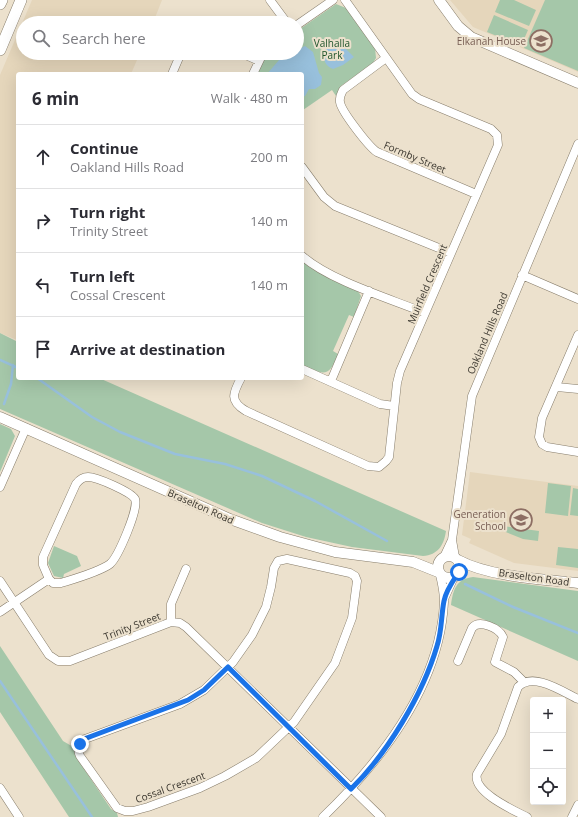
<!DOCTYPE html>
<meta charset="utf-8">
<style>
:root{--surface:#fff;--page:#f2f2f3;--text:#2b2b33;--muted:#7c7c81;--line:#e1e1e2}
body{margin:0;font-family:"Open Sans",sans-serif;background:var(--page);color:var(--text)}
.controls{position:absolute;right:12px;bottom:12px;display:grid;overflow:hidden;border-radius:4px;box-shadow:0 4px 16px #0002}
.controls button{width:36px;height:36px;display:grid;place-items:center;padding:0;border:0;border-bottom:1px solid var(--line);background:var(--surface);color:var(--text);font:20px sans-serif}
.stop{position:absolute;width:12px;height:12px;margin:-9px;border:3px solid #1a73e8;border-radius:50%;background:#fff}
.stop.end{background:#1a73e8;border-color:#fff;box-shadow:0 1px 4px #0008}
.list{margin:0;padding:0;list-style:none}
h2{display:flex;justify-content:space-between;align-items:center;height:52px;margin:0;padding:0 16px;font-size:17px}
h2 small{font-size:13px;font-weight:400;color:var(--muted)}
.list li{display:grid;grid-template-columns:26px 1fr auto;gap:12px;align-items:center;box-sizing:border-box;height:64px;padding:0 16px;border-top:1px solid var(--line)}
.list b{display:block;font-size:15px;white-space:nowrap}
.list p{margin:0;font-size:13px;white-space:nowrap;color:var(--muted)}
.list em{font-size:13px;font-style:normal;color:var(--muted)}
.icon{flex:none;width:22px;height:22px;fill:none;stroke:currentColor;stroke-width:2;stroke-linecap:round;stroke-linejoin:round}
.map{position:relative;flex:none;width:578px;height:817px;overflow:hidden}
.search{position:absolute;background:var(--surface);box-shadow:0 4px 16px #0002;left:16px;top:16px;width:288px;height:44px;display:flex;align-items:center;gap:10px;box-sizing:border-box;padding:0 14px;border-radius:22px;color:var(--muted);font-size:15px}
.panel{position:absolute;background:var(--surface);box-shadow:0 4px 16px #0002;left:16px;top:72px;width:288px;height:308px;border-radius:4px}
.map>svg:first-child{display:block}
.built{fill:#e5d6bb}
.green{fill:#a5c7a9}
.water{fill:#98c0dc}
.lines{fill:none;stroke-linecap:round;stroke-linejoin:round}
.stream{stroke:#98c0dc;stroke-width:2.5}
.minor-casing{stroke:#877d6b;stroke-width:9}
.tertiary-casing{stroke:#877d6b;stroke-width:11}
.secondary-casing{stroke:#877d6b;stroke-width:12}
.minor{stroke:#fff;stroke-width:8}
.tertiary{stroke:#fff;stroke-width:10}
.secondary{stroke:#fff;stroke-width:11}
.route{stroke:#1a73e8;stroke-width:5}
.labels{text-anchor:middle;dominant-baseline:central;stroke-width:4;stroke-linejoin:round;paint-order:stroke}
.education-label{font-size:10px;fill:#785e54;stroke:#ece1cd;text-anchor:end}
.park-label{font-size:10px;fill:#1f542b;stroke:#ece1cd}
.street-label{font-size:10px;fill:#3b372f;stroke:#ece1cd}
</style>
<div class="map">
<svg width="578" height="817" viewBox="0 0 578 817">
<rect width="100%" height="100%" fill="#ece1cd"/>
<path class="built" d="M32,0h130l-9,23h-130v30h117l-9,21h-113l-1,266 -17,-7v-258z
M450,0h128v72l-105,-45z
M470,472l108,14v85l-64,-8 -45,-20 2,-4 -9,-4z"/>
<path class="green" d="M500,0h14l22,10 -7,16 -34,-14z
M545,0h33v71l-54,-23z
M336,4l10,4 29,40 1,10 -3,5 -32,23 -5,10 -4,-6 -29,20 -1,-36h-45l10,-21h30v-22z
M494,15l34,15 -7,16 -34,-14z
M302,260l14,11 40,17 5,8 -7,21 -5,-2 -16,36 5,3c-9,24 -14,21 -36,11z
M0,333l18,9v36h81l347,153c-2,14 -8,24 -23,25l-71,-9 -46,-10 -44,-14 -262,-114z
M0,424l11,5 4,7 -15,36z
M548,483l23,3 -3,30 -23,-3z
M573,488l5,1v27l-8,-1z
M496,525l43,6 -1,10 -15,-2 -27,-11z
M54,546l23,10 4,10 -17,8 -1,4 -9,-2 -6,-13z
M558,547l20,2v19l-22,-3z
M473,577l105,14v70l-127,-56c2,-15 5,-26 22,-28z
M0,646l63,95 12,7 1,9 35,52 6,4 1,4h-49l-69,-105z"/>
<path class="water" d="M332,44h9l13,13 -11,8 -10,4c-8,-3 -9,-9 -11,-17l3,-5z
M305,46l8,6 6,21 3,4 -1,8 -6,4h-6l-4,7 -3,1v-23h-35l18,-21h12v-3z"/>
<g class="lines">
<path class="stream" d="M0,360l18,8
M37,378l55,39 28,15 55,22 50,10 37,12 53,25 72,40
M4,404l7,-20 2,-19
M465,584l48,23 65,26
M0,681l92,136"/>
<g class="minor-casing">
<path id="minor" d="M270,0l17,23
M297,25l36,-25
M241,53l18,8
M386,58l-43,32c-2,4 -4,7 -3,12 1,9 29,45 37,50l99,42
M172,74l9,-21
M253,74l10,-21
M302,167l22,30 11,9 116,47
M302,256c29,25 86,42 123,57
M522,275l56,24
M578,335l-36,83 -3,19 3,7 5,3 31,5
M302,369l78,35 14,2
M241,378c-8,15 -12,23 5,33l122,55 11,1 7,-6 3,-4 8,-74 3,-12 98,-226 -1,-10 -6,-6 -72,-30 -7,-5 -67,-94
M331,381l38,-90
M557,387l21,2
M0,487l26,-59
M444,557l8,-17
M455,557l-3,-17 20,-144 106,-252
M287,559l63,14 5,3 2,5 -5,37 -17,45 -41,59 -38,36 -31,18 -25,12 -52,19 -15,4h-8l-8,-3 -37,-52c-3,-6 -1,-12 5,-17l95,-35 24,-14 29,-28 19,-27 14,-28 5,-20 3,-19 4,-7z
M0,581l49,74 9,6h12l101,-39 9,1 6,4 195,190
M444,599l10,-22
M0,612l49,-33 -6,-14v-8l33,-73c3,-4 7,-7 12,-7 9,0 43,15 47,22 4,10 -17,58 -25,65 -11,8 -36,15 -49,19h-8l-4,-4
M171,622v-18l15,-35
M458,661l14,-33c7,-9 27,0 31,9l-8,25 19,10 10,10
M0,788l19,29
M323,817c58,-56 117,-131 121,-215 0,-9 -2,-19 -4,-27
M527,817c-14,-7 -55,-25 -50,-43l24,-40 17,-47c15,-16 45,5 60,12
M572,817l6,-12"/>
</g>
<g class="tertiary-casing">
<path id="tertiary" d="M439,0l19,26 13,11 107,46
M0,417l230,102 50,18 55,15 78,10 25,10
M438 567a11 11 0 1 1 22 0a11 11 0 1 1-22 0Z
M458,560c32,17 83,19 120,23"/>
</g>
<g class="secondary-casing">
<path id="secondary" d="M0,4l2,-4
M0,50l21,-50"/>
</g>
<use href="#minor" class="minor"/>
<use href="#tertiary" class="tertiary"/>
<use href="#secondary" class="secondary"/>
</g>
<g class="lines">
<path class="route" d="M80,744l4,-5 104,-39 16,-10 24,-23 123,122c36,-35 72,-95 86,-143 5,-15 4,-30 7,-45 2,-11 9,-20 15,-29"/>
</g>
<defs>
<g id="school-ring" transform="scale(1.15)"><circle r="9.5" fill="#ece1cd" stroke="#8d6e63" stroke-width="1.5"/><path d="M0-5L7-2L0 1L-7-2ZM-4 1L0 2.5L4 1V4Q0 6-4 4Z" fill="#8d6e63"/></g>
</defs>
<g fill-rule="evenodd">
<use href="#school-ring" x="541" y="41"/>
<use href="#school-ring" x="521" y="520"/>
</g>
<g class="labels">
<g class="education-label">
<text x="526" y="41">Elkanah House</text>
<text x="506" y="514">Generation<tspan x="506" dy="12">School</tspan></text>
</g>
<g class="park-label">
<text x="332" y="43">Valhalla<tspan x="332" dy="12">Park</tspan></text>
</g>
<g class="street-label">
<text transform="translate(415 157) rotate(23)">Formby Street</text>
<text transform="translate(427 284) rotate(-67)">Muirfield Crescent</text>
<text transform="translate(487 333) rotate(-67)">Oakland Hills Road</text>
<text transform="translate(201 506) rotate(24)">Braselton Road</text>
<text transform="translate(534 577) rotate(8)">Braselton Road</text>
<text transform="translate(132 626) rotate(-21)">Trinity Street</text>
<text transform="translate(170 787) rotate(-20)">Cossal Crescent</text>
</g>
</g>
</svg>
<div class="controls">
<button>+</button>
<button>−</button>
<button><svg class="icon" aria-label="locate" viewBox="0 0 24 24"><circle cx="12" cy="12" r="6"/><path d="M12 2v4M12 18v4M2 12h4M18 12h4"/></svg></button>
</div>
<div class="stop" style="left:459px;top:572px"></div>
<div class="stop end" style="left:80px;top:744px"></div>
<div class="search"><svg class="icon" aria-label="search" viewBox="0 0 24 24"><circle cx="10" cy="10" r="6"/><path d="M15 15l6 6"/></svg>Search here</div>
<section class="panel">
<h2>6 min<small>Walk · 480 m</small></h2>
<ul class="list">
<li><svg class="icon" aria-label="ahead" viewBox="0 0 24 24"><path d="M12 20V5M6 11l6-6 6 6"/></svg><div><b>Continue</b><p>Oakland Hills Road</p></div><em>200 m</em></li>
<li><svg class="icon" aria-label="right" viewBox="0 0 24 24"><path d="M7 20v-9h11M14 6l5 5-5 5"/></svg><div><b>Turn right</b><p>Trinity Street</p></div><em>140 m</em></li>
<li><svg class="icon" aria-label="left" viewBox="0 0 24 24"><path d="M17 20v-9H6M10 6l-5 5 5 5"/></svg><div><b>Turn left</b><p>Cossal Crescent</p></div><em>140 m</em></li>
<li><svg class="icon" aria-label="arrive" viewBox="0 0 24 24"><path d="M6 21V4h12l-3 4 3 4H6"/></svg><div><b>Arrive at destination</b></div></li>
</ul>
</section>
</div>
